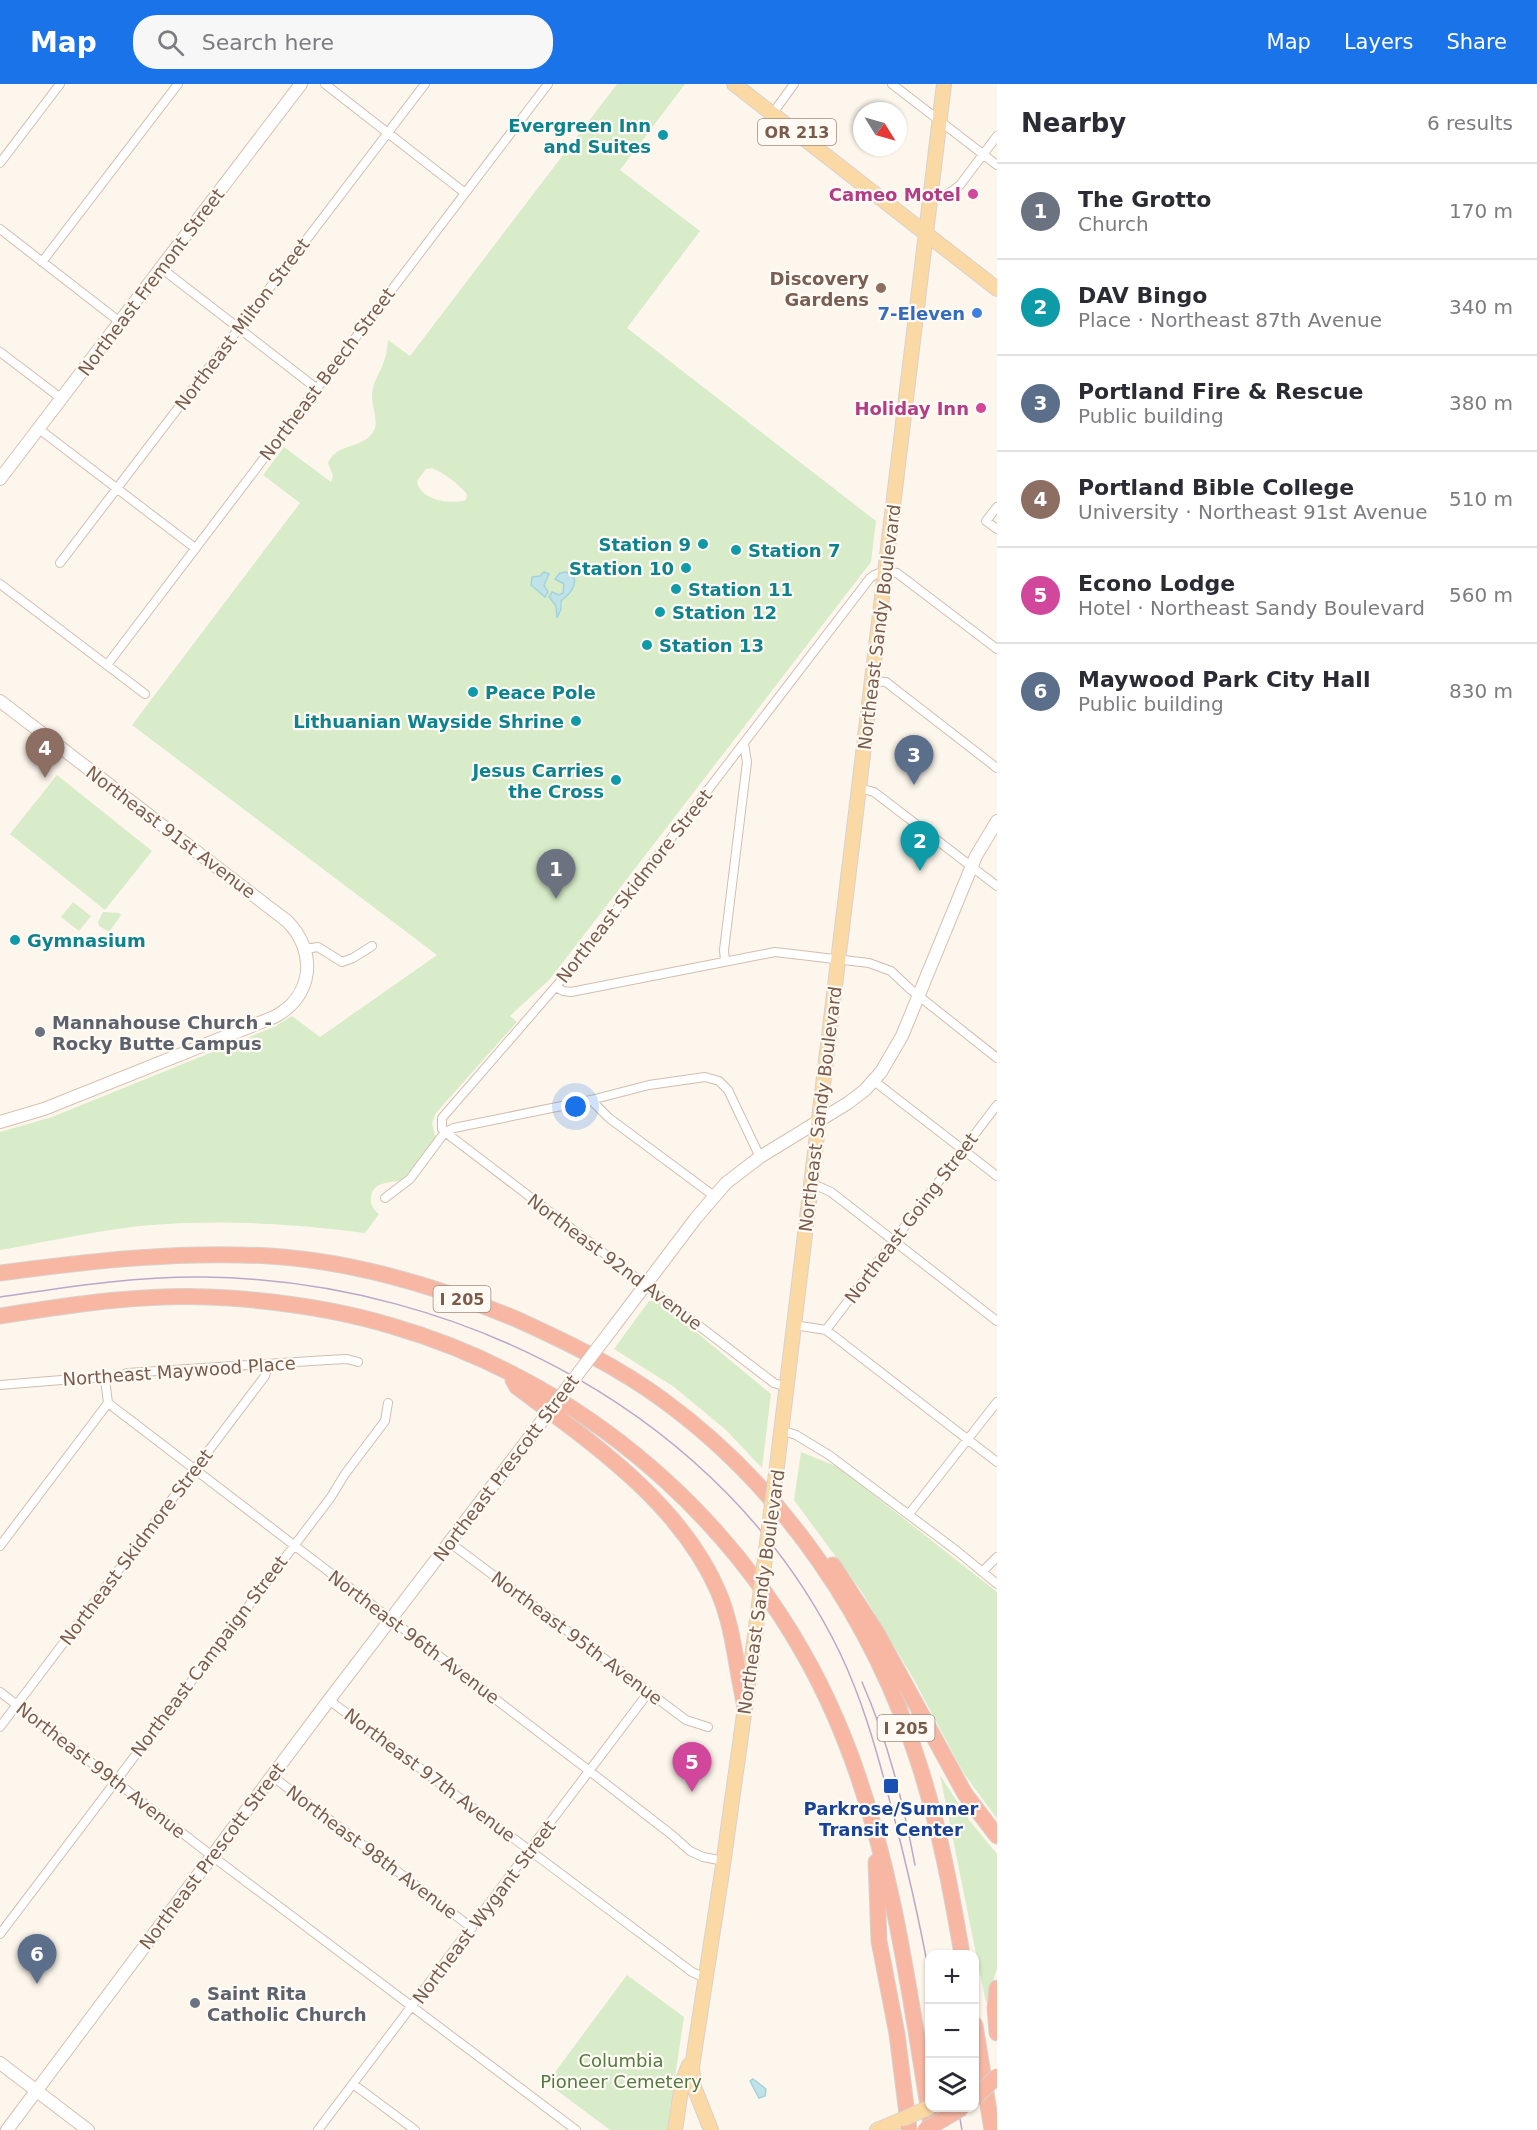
<!DOCTYPE html>
<meta charset="utf-8">
<style>
:root{--surface:#fff;--page:#f7f7f7;--text:#2b2b33;--muted:#7c7c81;--line:#e1e1e2;--accent:#1a73e8}
body{margin:0;font-family:"DejaVu Sans",sans-serif;background:var(--page);color:var(--text)}
.controls{position:absolute;right:18px;bottom:18px;display:grid;overflow:hidden;border-radius:12px;box-shadow:0 2px 4px #0004}
.controls button{width:54px;height:54px;display:grid;place-items:center;padding:0;border:0;border-bottom:2px solid var(--line);background:var(--surface);color:var(--text);font:30px sans-serif}
.compass{position:absolute;left:853px;top:18px;width:54px;height:54px;border-radius:50%;background:var(--surface);box-shadow:0 2px 4px #0004;rotate:127deg}
.you{position:absolute;left:576px;top:1023px;width:21px;height:21px;margin:-15px;border:4px solid #fff;border-radius:50%;background:#1a73e8;box-shadow:0 0 0 9px #1a73e833}
.badge{display:grid;place-items:center;width:39px;height:39px;border-radius:50%;background:var(--accent);color:#fff;font-size:20px;font-weight:700}
.pin{position:absolute;translate:-50% -50px;filter:drop-shadow(0 2px 3px #0008)}
.pin::after{content:'';position:absolute;top:32px;width:21px;height:18px;background:inherit;clip-path:polygon(0 0,100% 0,50% 100%)}
.list{margin:0;padding:0;list-style:none}
h2{display:flex;justify-content:space-between;align-items:center;height:78px;margin:0;padding:0 24px;font-size:26px}
h2 small{font-size:20px;font-weight:400;color:var(--muted)}
.list li{display:grid;grid-template-columns:39px 1fr auto;gap:18px;align-items:center;box-sizing:border-box;height:96px;padding:0 24px;border-top:2px solid var(--line)}
.list b{display:block;font-size:22px;white-space:nowrap}
.list p{margin:0;font-size:20px;white-space:nowrap;color:var(--muted)}
.list em{font-size:20px;font-style:normal;color:var(--muted)}
.icon{flex:none;width:33px;height:33px;fill:none;stroke:currentColor;stroke-width:2;stroke-linecap:round;stroke-linejoin:round}
.map{position:relative;flex:none;width:997px;height:2046px;overflow:hidden}
header{display:flex;align-items:center;gap:36px;box-sizing:border-box;height:84px;padding:0 30px;background:var(--accent);color:#fff}
header strong{font-size:28px}
nav{display:flex;gap:33px;margin-inline-start:auto;font-size:21px}
.search{width:420px;height:54px;background:var(--page);display:flex;align-items:center;gap:15px;box-sizing:border-box;padding:0 21px;border-radius:24px;color:var(--muted);font-size:22px}
main{display:flex}
aside{flex:1;background:var(--surface)}
.map>svg:first-child{display:block}
.green{fill:#d8ecc9;fill-rule:evenodd}
.water{fill:#bfe3e8;stroke:#a5d3da;stroke-width:1.5}
.lines{fill:none;stroke-linecap:round;stroke-linejoin:round}
.street-casing{stroke:#d1beb0;stroke-width:10}
.secondary-casing{stroke:#d6c0b0;stroke-width:14}
.primary-casing{stroke:#dad1cd;stroke-width:16}
.highway-casing{stroke:#dad1cd;stroke-width:17}
.street{stroke:#fff;stroke-width:8}
.secondary{stroke:#fff;stroke-width:12}
.primary{stroke:#fbd9a5;stroke-width:14}
.highway{stroke:#f7b7a3;stroke-width:15}
.tram{stroke:#b9a8c9;stroke-width:1.5}
.secondary-bridge-casing{stroke:#d6c0b0;stroke-width:14;stroke-linecap:butt}
.primary-bridge-casing{stroke:#dad1cd;stroke-width:16;stroke-linecap:butt}
.highway-bridge-casing{stroke:#dad1cd;stroke-width:17;stroke-linecap:butt}
.secondary-bridge{stroke:#fff;stroke-width:12}
.primary-bridge{stroke:#fbd9a5;stroke-width:14}
.highway-bridge{stroke:#f7b7a3;stroke-width:15}
.culture-dot{fill:#0f9aa8;stroke:#fffaf3;stroke-width:2}
.hotel-dot{fill:#d1479c;stroke:#fffaf3;stroke-width:2}
.education-dot{fill:#8d6e63;stroke:#fffaf3;stroke-width:2}
.shop-dot{fill:#3f7fe0;stroke:#fffaf3;stroke-width:2}
.worship-dot{fill:#6b7280;stroke:#fffaf3;stroke-width:2}
.transit-dot{fill:#1a4fb4;stroke:#fffaf3;stroke-width:2}
.labels{text-anchor:middle;dominant-baseline:central;stroke-width:4.5;stroke-linejoin:round;paint-order:stroke}
.shield{fill:#fffaf3;stroke:#a28b7f;stroke-width:1.5}
.shield-label{font-size:16px;font-weight:bold;fill:#7a5c4d}
.culture-label{font-size:18px;font-weight:bold;fill:#0d838f;stroke:#fffaf3;text-anchor:start}
.hotel-label{font-size:18px;font-weight:bold;fill:#b23c85;stroke:#fffaf3;text-anchor:end}
.education-label{font-size:18px;font-weight:bold;fill:#785e54;stroke:#fffaf3;text-anchor:end}
.street-label{font-size:18px;fill:#7a5c4d;stroke:#fffaf3}
.shop-label{font-size:18px;font-weight:bold;fill:#366cbe;stroke:#fffaf3;text-anchor:end}
.worship-label{font-size:18px;font-weight:bold;fill:#5b616d;stroke:#fffaf3;text-anchor:start}
.transit-label{font-size:18px;font-weight:bold;fill:#164399;stroke:#fffaf3}
.park-label{font-size:18px;fill:#537a41;stroke:#fffaf3}
</style>
<header>
<strong>Map</strong>
<div class="search"><svg class="icon" aria-label="search" viewBox="0 0 24 24"><circle cx="10" cy="10" r="6"/><path d="M15 15l6 6"/></svg>Search here</div>
<nav><a>Map</a><a>Layers</a><a>Share</a></nav>
</header>
<main>
<div class="map">
<svg width="997" height="2046" viewBox="0 0 997 2046">
<rect width="100%" height="100%" fill="#fdf6ec"/>
<path class="green" d="M617,0h68l-65,86 80,61 -73,97 249,193 -5,41 -321,417 -40,37 7,6 -81,91 -4,10 4,17c-6,8 -22,33 -30,38 -11,7 -32,0 -35,19 -1,8 3,13 8,17l-14,19c-74,-10 -150,-14 -225,-7 -46,5 -94,16 -140,24v-118l52,-15 222,-90 18,-11 28,21 117,-82 -305,-230 168,-222 -37,-28 21,-28 47,35 2,-6 -5,-13c9,-19 27,-14 41,-26 13,-12 3,-26 3,-40 0,-16 9,-24 13,-39 2,-5 2,-12 3,-18l22,16zM432,384c14,6 25,15 35,26l-1,6c-15,5 -47,0 -49,-19l9,-12z
M57,691l95,76 -47,59 -95,-76z
M73,818l18,14 -12,15 -18,-14z
M103,828l16,1 2,2 -12,17 -10,-6 -1,-4z
M655,1214l116,96 -9,74 -36,-38 -52,-43 -60,-38 35,-48h5z
M801,1368l37,15 159,125v227l-34,-47 -50,-94 -52,-87 -67,-91z
M940,1691l29,45 28,34v115l-11,34z
M627,1891l57,42 -17,113h-57l-63,-47z"/>
<path class="water" d="M544,488l5,2 -5,11 4,7 -3,5 -14,-12 1,-8 8,-1z
M566,488l8,5c3,10 -5,18 -13,24v8l-4,9 -1,-12 -7,-9 3,-5 7,3 4,-2 1,-9 -9,-5 5,-6z
M753,1995l13,10 -1,7 -6,2 -9,-17z"/>
<g class="lines">
<g class="street-casing">
<path id="street" d="M325,0l140,109
M892,0l105,81
M773,29l21,-29
M0,79l60,-79
M931,113l17,-3 12,-9 37,-49
M0,145l120,93
M42,178l136,-178
M161,184l155,120
M0,268l62,47
M39,345l156,119
M997,423l-11,14 11,8
M60,479l365,-479
M0,500l145,110
M107,581l441,-581
M872,597l14,1 111,86
M859,704l15,4 123,94
M305,865l13,-2 24,15 11,-4 19,-12
M725,877l-1,-11 23,-188 -3,-18
M556,903l7,4 8,1 204,-40 94,11 22,8 19,18 87,69
M874,997l123,95
M591,1016l18,18 105,78
M811,1099l20,9 166,129
M385,1114l25,-19 35,-47 9,-4 137,-28 58,-15 56,-8 14,4 9,9 32,67
M794,1241l32,5 171,132
M826,1246l171,-225
M0,1301l86,-7h30l11,-5 200,-13 20,-1 11,3
M787,1303l-13,-4 -329,-251 -3,-3v-11l129,-149 299,-391c8,-7 17,-7 27,-5l100,76
M108,1319l475,363 89,69 18,16 13,6 21,4
M781,1346l15,5 33,20 128,96 40,33
M909,1430l88,-112
M449,1458l237,178 22,7
M0,1462l108,-143 -3,-24
M982,1488l15,-15
M0,1608l212,164 364,274
M329,1616l363,272 13,6
M0,1643l265,-351 3,-11
M272,1692l200,152
M0,1850l331,-437 14,-23 40,-53 3,-18
M353,2000l62,46
M318,2046l330,-437"/>
</g>
<g class="secondary-casing">
<path id="secondary" d="M0,395l301,-395
M0,617l287,220c31,31 26,76 -13,96l-230,92 -44,13
M612,1245l84,-111 30,-35 34,-26 88,-54 17,-13 16,-18 21,-36 74,-180 21,-35
M0,1979l88,67
M7,2046l322,-430 203,-266"/>
</g>
<g class="primary-casing">
<path id="primary" d="M734,0l263,205
M777,1382l167,-1382
M675,2046l7,-47 7,-18
M711,2046l-17,-43 -2,-20 30,-195 32,-229
M877,2046l26,-11"/>
</g>
<g class="highway-casing">
<path id="highway" d="M0,1189c89,-12 178,-22 269,-17 83,5 170,31 247,63 51,23 102,48 147,81 122,89 211,222 256,364 20,62 32,126 43,190
M0,1232c75,-12 153,-24 229,-18 55,4 110,12 163,28 204,59 374,215 452,412 50,125 66,260 88,392
M513,1296l4,7c74,55 163,116 201,204 16,37 18,77 27,116
M833,1481l44,68 88,161 32,42
M876,1778l3,79 18,93 12,96
M997,1904l-2,20 2,25
M975,1941l17,105"/>
</g>
<use href="#street" class="street"/>
<use href="#secondary" class="secondary"/>
<use href="#primary" class="primary"/>
<use href="#highway" class="highway"/>
<path class="tram" d="M0,1213c68,-10 136,-21 205,-20 257,4 520,139 635,376 22,46 36,95 49,145 16,60 30,119 41,181
M862,1598c26,59 41,120 53,183
M958,2024l4,22"/>
<g class="secondary-bridge-casing">
<path id="secondary-bridge" d="M532,1350l80,-105"/>
</g>
<g class="primary-bridge-casing">
<path id="primary-bridge" d="M754,1559l23,-177
M903,2035l27,-12"/>
</g>
<g class="highway-bridge-casing">
<path id="highway-bridge" d="M975,2014l22,-22
M925,2046l37,-22"/>
</g>
<use href="#secondary-bridge" class="secondary-bridge"/>
<use href="#primary-bridge" class="primary-bridge"/>
<use href="#highway-bridge" class="highway-bridge"/>
</g>
<g class="culture-dot">
<circle cx="663" cy="51" r="6"/>
<circle cx="703" cy="460" r="6"/>
<circle cx="736" cy="466" r="6"/>
<circle cx="686" cy="484" r="6"/>
<circle cx="676" cy="505" r="6"/>
<circle cx="660" cy="528" r="6"/>
<circle cx="647" cy="561" r="6"/>
<circle cx="473" cy="608" r="6"/>
<circle cx="576" cy="637" r="6"/>
<circle cx="616" cy="696" r="6"/>
<circle cx="15" cy="856" r="6"/>
</g>
<g class="hotel-dot">
<circle cx="973" cy="110" r="6"/>
<circle cx="981" cy="324" r="6"/>
</g>
<circle class="education-dot" cx="881" cy="204" r="6"/>
<circle class="shop-dot" cx="977" cy="229" r="6"/>
<g class="worship-dot">
<circle cx="40" cy="948" r="6"/>
<circle cx="195" cy="1919" r="6"/>
</g>
<rect class="transit-dot" x="883" y="1694" width="16" height="16" rx="3"/>
<g class="labels">
<g class="shield">
<rect x="758" y="35" width="78" height="26" rx="4.5"/>
<rect x="433.5" y="1202" width="57" height="26" rx="4.5"/>
<rect x="877.5" y="1631" width="57" height="26" rx="4.5"/>
</g>
<g class="shield-label">
<text x="797" y="48">OR 213</text>
<text x="462" y="1215">I 205</text>
<text x="906" y="1644">I 205</text>
</g>
<g class="culture-label">
<text x="651" y="41" text-anchor="end">Evergreen Inn<tspan x="651" dy="21">and Suites</tspan></text>
<text x="691" y="460" text-anchor="end">Station 9</text>
<text x="748" y="466">Station 7</text>
<text x="674" y="484" text-anchor="end">Station 10</text>
<text x="688" y="505">Station 11</text>
<text x="672" y="528">Station 12</text>
<text x="659" y="561">Station 13</text>
<text x="485" y="608">Peace Pole</text>
<text x="564" y="637" text-anchor="end">Lithuanian Wayside Shrine</text>
<text x="604" y="686" text-anchor="end">Jesus Carries<tspan x="604" dy="21">the Cross</tspan></text>
<text x="27" y="856">Gymnasium</text>
</g>
<g class="hotel-label">
<text x="961" y="110">Cameo Motel</text>
<text x="969" y="324">Holiday Inn</text>
</g>
<g class="education-label">
<text x="869" y="194">Discovery<tspan x="869" dy="21">Gardens</tspan></text>
</g>
<g class="street-label">
<text transform="translate(151 198) rotate(-53)">Northeast Fremont Street</text>
<text transform="translate(242 240) rotate(-53)">Northeast Milton Street</text>
<text transform="translate(327 290) rotate(-53)">Northeast Beech Street</text>
<text transform="translate(879 543) rotate(-83)">Northeast Sandy Boulevard</text>
<text transform="translate(171 748) rotate(37)">Northeast 91st Avenue</text>
<text transform="translate(634 802) rotate(-52)">Northeast Skidmore Street</text>
<text transform="translate(820 1025) rotate(-83)">Northeast Sandy Boulevard</text>
<text transform="translate(911 1134) rotate(-53)">Northeast Going Street</text>
<text transform="translate(615 1178) rotate(37)">Northeast 92nd Avenue</text>
<text transform="translate(179 1287) rotate(-4)">Northeast Maywood Place</text>
<text transform="translate(506 1384) rotate(-53)">Northeast Prescott Street</text>
<text transform="translate(136 1463) rotate(-53)">Northeast Skidmore Street</text>
<text transform="translate(761 1508) rotate(-82)">Northeast Sandy Boulevard</text>
<text transform="translate(414 1553) rotate(37)">Northeast 96th Avenue</text>
<text transform="translate(577 1554) rotate(37)">Northeast 95th Avenue</text>
<text transform="translate(209 1572) rotate(-53)">Northeast Campaign Street</text>
<text transform="translate(101 1686) rotate(38)">Northeast 99th Avenue</text>
<text transform="translate(430 1691) rotate(37)">Northeast 97th Avenue</text>
<text transform="translate(372 1768) rotate(37)">Northeast 98th Avenue</text>
<text transform="translate(212 1772) rotate(-53)">Northeast Prescott Street</text>
<text transform="translate(484 1828) rotate(-53)">Northeast Wygant Street</text>
</g>
<g class="shop-label">
<text x="965" y="229">7-Eleven</text>
</g>
<g class="worship-label">
<text x="52" y="938">Mannahouse Church -<tspan x="52" dy="21">Rocky Butte Campus</tspan></text>
<text x="207" y="1909">Saint Rita<tspan x="207" dy="21">Catholic Church</tspan></text>
</g>
<g class="transit-label">
<text x="891" y="1724">Parkrose/Sumner<tspan x="891" dy="21">Transit Center</tspan></text>
</g>
<g class="park-label">
<text x="621" y="1976">Columbia<tspan x="621" dy="21">Pioneer Cemetery</tspan></text>
</g>
</g>
</svg>
<div class="controls">
<button>+</button>
<button>−</button>
<button><svg class="icon" aria-label="layers" viewBox="0 0 24 24"><path d="M12 4l9 5-9 5-9-5zM3 14l9 5 9-5"/></svg></button>
</div>
<svg class="compass" viewBox="-18 -18 36 36"><path d="M0-13l5 13h-10z" fill="#e53935"/><path d="M0 13l5-13h-10z" fill="#7c7c81"/></svg>
<div class="you"></div>
<div class="pin badge" style="left:556px;top:815px;background:#6b7280">1</div>
<div class="pin badge" style="left:920px;top:787px;background:#0f9aa8">2</div>
<div class="pin badge" style="left:914px;top:701px;background:#5c6f8a">3</div>
<div class="pin badge" style="left:45px;top:694px;background:#8d6e63">4</div>
<div class="pin badge" style="left:692px;top:1708px;background:#d1479c">5</div>
<div class="pin badge" style="left:37px;top:1900px;background:#5c6f8a">6</div>
</div>
<aside>
<h2>Nearby<small>6 results</small></h2>
<ul class="list">
<li><span class="badge" style="background:#6b7280">1</span><div><b>The Grotto</b><p>Church</p></div><em>170 m</em></li>
<li><span class="badge" style="background:#0f9aa8">2</span><div><b>DAV Bingo</b><p>Place · Northeast 87th Avenue</p></div><em>340 m</em></li>
<li><span class="badge" style="background:#5c6f8a">3</span><div><b>Portland Fire &amp; Rescue</b><p>Public building</p></div><em>380 m</em></li>
<li><span class="badge" style="background:#8d6e63">4</span><div><b>Portland Bible College</b><p>University · Northeast 91st Avenue</p></div><em>510 m</em></li>
<li><span class="badge" style="background:#d1479c">5</span><div><b>Econo Lodge</b><p>Hotel · Northeast Sandy Boulevard</p></div><em>560 m</em></li>
<li><span class="badge" style="background:#5c6f8a">6</span><div><b>Maywood Park City Hall</b><p>Public building</p></div><em>830 m</em></li>
</ul>
</aside>
</main>
